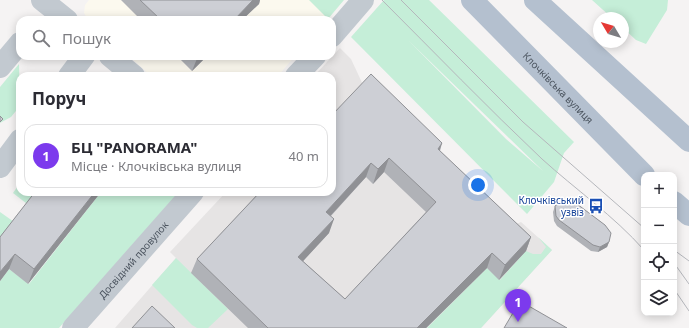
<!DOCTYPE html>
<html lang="uk">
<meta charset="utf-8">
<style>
:root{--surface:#fff;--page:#f7f7f7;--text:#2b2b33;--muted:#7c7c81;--line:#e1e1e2;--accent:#7c3aed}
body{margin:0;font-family:"Noto Sans",sans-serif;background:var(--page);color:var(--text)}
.controls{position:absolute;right:12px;bottom:12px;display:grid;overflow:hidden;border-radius:8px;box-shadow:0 2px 10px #0003}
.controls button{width:36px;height:36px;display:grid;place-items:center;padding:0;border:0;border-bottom:1px solid var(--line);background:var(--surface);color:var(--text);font:20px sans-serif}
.compass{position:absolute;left:593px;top:12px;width:36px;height:36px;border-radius:50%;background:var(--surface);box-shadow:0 2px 10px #0003;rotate:308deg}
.you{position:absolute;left:478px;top:185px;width:14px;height:14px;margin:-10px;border:3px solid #fff;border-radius:50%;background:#1a73e8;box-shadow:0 0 0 6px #1a73e833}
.badge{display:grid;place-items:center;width:26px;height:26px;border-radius:50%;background:var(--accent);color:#fff;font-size:13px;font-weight:700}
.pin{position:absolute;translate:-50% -33px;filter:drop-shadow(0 1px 2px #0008)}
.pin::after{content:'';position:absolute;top:21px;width:14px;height:12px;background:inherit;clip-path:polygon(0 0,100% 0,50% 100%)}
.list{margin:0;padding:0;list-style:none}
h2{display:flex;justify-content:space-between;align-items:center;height:52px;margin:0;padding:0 16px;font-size:17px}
h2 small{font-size:13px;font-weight:400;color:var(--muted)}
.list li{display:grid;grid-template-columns:26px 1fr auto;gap:12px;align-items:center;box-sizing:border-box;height:64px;margin:0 8px 8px;padding:0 8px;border:1px solid var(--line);border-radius:12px}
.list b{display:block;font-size:15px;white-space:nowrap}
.list p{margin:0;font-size:13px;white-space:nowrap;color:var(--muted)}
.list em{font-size:13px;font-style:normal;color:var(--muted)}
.icon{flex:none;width:22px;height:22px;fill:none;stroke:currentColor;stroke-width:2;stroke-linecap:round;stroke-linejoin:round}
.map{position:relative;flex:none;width:689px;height:328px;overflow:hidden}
.search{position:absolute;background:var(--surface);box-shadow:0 2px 10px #0003;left:16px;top:16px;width:320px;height:44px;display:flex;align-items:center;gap:10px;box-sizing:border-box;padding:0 14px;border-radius:12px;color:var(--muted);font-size:15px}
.panel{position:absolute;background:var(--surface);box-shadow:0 2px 10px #0003;left:16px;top:72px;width:320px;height:124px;border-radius:12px}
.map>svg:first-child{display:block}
.commercial{fill:#fcf9ef}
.education{fill:#e6e4e4}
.green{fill:#c5eed8;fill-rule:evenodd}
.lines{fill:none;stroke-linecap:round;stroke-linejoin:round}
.minor{stroke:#c2c9d0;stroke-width:22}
.major{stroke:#b4c0cf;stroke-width:22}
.tram{stroke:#b5b7bc;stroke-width:1}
.wall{fill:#b0b2b7;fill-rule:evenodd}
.shaded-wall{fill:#909195}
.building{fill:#cdcfd5;stroke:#909195;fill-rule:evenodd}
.labels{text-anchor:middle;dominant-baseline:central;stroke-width:3;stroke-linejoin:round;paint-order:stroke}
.street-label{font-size:10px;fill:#4b545f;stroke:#fff}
.transit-label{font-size:10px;fill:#164399;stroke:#fff;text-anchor:end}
</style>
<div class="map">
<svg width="689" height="328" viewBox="0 0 689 328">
<rect width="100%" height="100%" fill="#f5f3f3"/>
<path class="commercial" d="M89,0h255l-17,20h-239l-4,-7 1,-8z
M129,56h166l-17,20h-127z"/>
<path class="education" d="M340,48l11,11 14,30 144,138 12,-5 31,28 -71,78h-366l61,-70 -6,-6 56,-60h106v-116h-18z"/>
<path class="green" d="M309,0h35l-16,19z
M384,0h45l145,142 -10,11 -10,29 -27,32 -176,-177zM408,40l135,131 -37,-32z
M592,0h76l-1,10 -21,34 -10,-4 -13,-12v-10h-11z
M19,64l1,42 -9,11 -11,6v-36z
M20,183v9h23l-12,15 -18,-14z
M101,192h78l-120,136h-59v-47l9,-12 20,15z
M0,212l17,12 -17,21z
M538,237l14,13 -71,78h-54l60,-60 13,12 26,-29 7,3h8l5,-7z
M176,258l52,51 -20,19h-11l-5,-3 -40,-40z"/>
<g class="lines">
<g class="minor">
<path d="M42,0l25,20"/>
<path d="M332,36l31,-36"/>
<path d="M110,56l24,20"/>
<path d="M0,67l20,-24"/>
<path d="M69,76l15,-20"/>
<path d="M296,76l19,-20"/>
<path d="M0,167l20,-27"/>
<path id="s1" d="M73,328l120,-136"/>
</g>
<g class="major">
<path id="s2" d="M472,0l172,175"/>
<path d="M535,0l154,141"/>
<path d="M674,202l15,13"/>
</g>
<path class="tram" d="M382,0c53,53 105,107 160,159 33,30 72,57 102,91
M401,0l122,122 121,106
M674,250l15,11
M674,263l15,21
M674,289l15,22"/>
</g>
<path class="wall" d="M121,0h139l-1,4 -17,16h-101z
M177,56h30l-15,15z
M332,115l110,28 -2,8 91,86 -5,14 -27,29 -12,-12 -61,60h-178l-57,-55 6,-14zM384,172l42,40 -81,87 -42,-38 26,-28 2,-17 35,-39 7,7z
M35,192h66l-73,92 -19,-15 -9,12v-44z
M555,206l54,36 -2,5 -9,5 -7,-1 -34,-25 -3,-5 -1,-9z"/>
<path class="shaded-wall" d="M253,0h7l-1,4 -17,16h-8z
M198,56h9l-15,15z
M442,143l-5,15 1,-9z
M389,158l-5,14 -11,12 5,-15z
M371,163l-5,14 -45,49 5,-14z
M95,192h6l-73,92 6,-15z
M334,219l-5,14 -36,39 5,-15z
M531,237l-5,14 -27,29 6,-15z
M609,242l-2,5 -9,5 2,-5z
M492,253l-5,15 -61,60h-9z
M15,254l-6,15 -9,12v-9z"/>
<path class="building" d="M140,0h113l-19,20h-73z
M371,74l71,69 -4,6 93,88 -26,28 -13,-12 -75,75h-149l-71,-69 63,-67h72v-77zM389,158l47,44 -91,97 -47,-42 36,-38 -8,-7 45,-49 7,6z
M0,116l3,3 -3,3z
M35,192h60l-61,77 -19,-15 -15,18v-35z
M563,200l10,1 32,24 6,8 -2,9 -9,5 -7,-2 -34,-25 -3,-4 -1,-10z
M520,301l47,27h-63z
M152,306l23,22h-43z"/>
<defs>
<g id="bus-bare" transform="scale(1.2)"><path d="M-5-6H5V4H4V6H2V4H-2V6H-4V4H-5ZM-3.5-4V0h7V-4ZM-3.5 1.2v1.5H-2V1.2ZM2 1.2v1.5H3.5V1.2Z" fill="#1a4fb4" stroke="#fff" stroke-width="2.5" paint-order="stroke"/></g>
</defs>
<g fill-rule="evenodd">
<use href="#bus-bare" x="596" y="206"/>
</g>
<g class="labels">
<g class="street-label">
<text stroke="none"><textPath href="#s2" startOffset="123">Клочківська вулиця</textPath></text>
<text stroke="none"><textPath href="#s1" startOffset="91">Досвідний провулок</textPath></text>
</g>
<g class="transit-label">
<text x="584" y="200">Клочківський<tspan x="584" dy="12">узвіз</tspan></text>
</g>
</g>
</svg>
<div class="controls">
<button>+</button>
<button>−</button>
<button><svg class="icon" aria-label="locate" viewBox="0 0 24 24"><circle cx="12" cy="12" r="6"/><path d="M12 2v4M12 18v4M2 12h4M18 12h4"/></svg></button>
<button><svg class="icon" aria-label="layers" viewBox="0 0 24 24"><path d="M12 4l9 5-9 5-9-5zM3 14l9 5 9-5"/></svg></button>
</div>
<svg class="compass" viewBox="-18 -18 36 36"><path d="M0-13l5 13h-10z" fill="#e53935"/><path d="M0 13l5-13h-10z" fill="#7c7c81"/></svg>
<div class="you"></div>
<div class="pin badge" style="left:518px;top:322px">1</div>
<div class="search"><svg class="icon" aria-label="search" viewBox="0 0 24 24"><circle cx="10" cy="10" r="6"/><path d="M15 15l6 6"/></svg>Пошук</div>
<section class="panel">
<h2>Поруч<small></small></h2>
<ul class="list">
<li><span class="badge">1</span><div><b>БЦ &quot;PANORAMA&quot;</b><p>Місце · Клочківська вулиця</p></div><em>40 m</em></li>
</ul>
</section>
</div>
